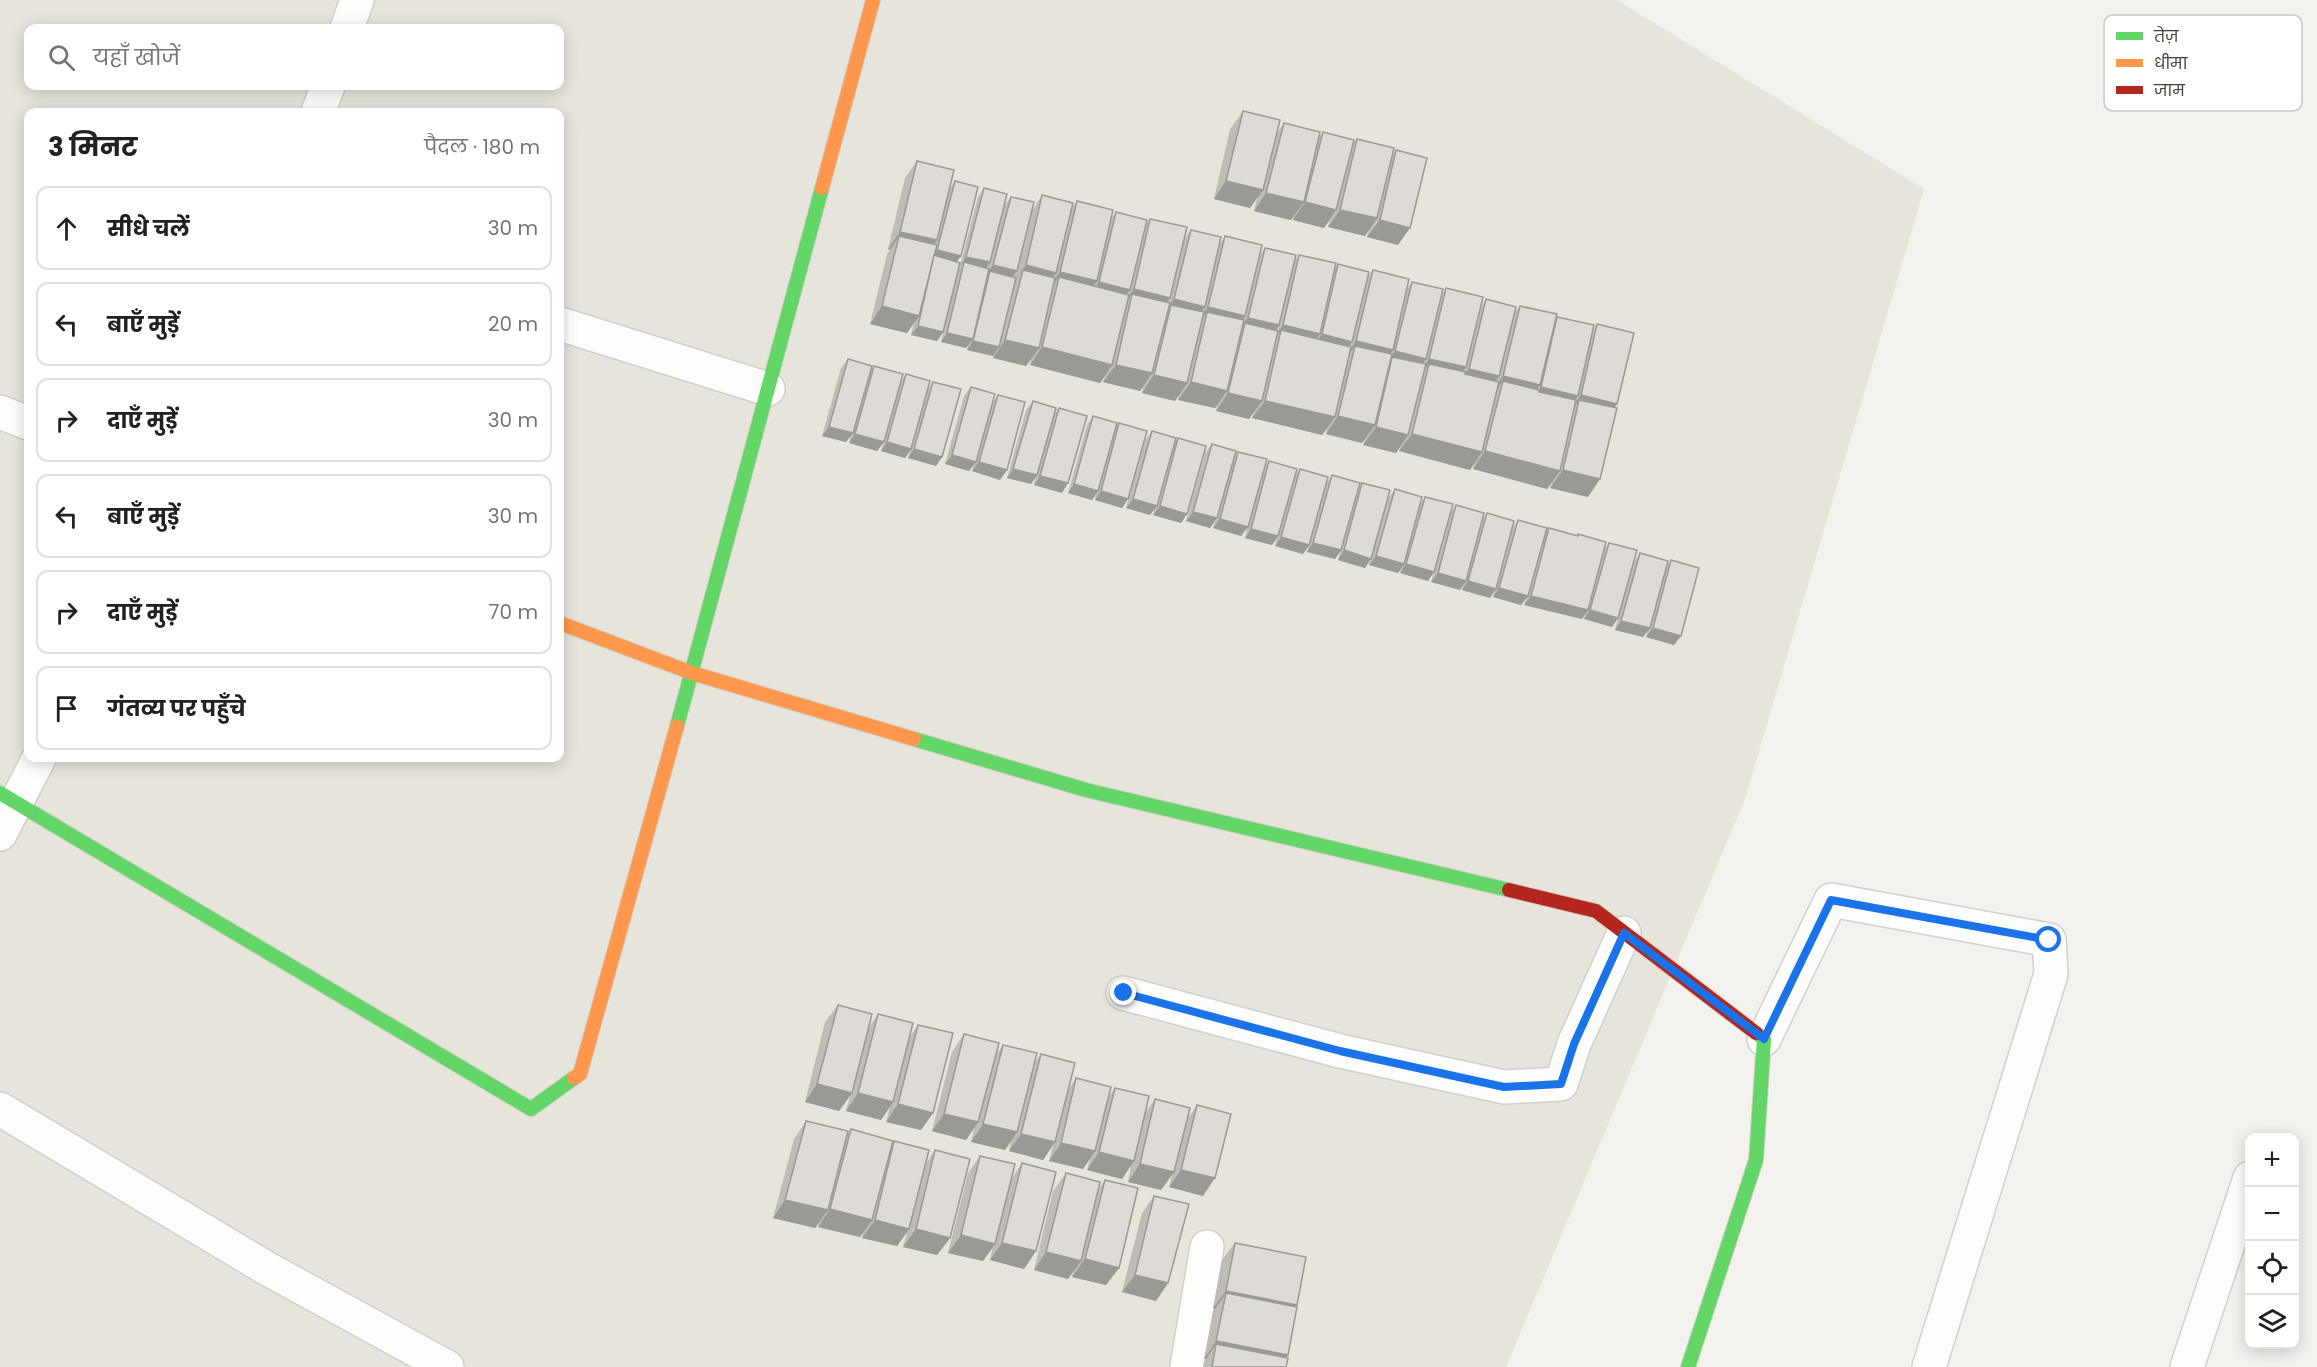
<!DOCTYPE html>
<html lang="hi">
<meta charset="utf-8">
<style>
body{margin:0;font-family:Poppins,"Noto Sans Devanagari",sans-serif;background:#f6f6f6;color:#202124}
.controls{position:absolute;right:18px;bottom:18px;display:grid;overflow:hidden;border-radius:12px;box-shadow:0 3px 15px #0003}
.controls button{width:54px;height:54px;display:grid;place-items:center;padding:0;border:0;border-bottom:2px solid #e0e0e0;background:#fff;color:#202124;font:30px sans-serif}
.stop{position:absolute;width:18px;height:18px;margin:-14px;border:4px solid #1a73e8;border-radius:50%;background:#fff}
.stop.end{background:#1a73e8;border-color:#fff;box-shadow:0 2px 6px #0008}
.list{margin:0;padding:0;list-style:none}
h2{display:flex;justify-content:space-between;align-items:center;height:78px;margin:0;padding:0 24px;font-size:26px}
h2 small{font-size:20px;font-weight:400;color:#757577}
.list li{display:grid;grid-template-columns:39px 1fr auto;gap:18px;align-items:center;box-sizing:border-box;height:84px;margin:0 12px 12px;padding:0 12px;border:2px solid #e0e0e0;border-radius:12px}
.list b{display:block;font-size:22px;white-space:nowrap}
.list em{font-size:20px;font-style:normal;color:#757577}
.icon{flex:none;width:33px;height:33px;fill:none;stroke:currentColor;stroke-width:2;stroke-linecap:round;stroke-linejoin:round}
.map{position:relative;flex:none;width:2317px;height:1367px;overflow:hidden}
.search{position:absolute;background:#fff;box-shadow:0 3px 15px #0003;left:24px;top:24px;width:540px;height:66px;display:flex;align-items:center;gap:15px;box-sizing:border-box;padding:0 21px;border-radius:12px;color:#757577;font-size:22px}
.panel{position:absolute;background:#fff;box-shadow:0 3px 15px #0003;left:24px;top:108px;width:540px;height:654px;border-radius:12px}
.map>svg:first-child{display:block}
</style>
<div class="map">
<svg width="2317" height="1367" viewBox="0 0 2317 1367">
<rect width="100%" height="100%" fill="#f4f2ee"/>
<path fill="#e7e4dc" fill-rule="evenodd" d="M0,0h1617l307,189 -179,610 -239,568h-1506zM28,28h532v58h-532zM28,112h532v646h-532z"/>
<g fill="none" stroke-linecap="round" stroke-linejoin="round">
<g stroke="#d2d0cb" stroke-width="36">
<g id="street">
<polyline points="347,28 357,0"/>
<polyline points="318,112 328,86"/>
<polyline points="560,324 768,389"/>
<polyline points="0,412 28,423"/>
<polyline points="0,834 39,758"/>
<polyline points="1123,993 1340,1051 1504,1087 1561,1084 1574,1044 1624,933"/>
<polyline points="1764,1039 1831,900 2049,940 2051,974 1929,1367"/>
<polyline points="0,1109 266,1268 447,1367"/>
<polyline points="1187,1367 1207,1247"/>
<polyline points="2187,1367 2250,1178"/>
</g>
</g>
<g stroke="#d3cfc5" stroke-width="16">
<g id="fast">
<polyline points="677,726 822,188"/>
<polyline points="914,739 1086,790 1509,890"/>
<polyline points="0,793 531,1109 574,1078"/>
<polyline points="1688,1367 1756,1160 1764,1039 1756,1033"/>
</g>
</g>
<g stroke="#d3cfc5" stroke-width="16">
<g id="slow">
<polyline points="822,188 873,0"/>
<polyline points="560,623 692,673 914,739"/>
<polyline points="574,1078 580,1074 677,726"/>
</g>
</g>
<g stroke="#d3cfc5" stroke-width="16">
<polyline id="jam" points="1509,890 1596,911 1756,1033"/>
</g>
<use href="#street" stroke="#fdfdfc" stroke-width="33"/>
<use href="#fast" stroke="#63d668" stroke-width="14"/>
<use href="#slow" stroke="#ff974d" stroke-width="14"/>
<use href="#jam" stroke="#b3261e" stroke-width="14"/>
</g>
<g fill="#bfbcb8">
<polygon points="1243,111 1277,133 1284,123 1319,137 1323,132 1352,145 1357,139 1392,156 1396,150 1398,245 1367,237 1369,230 1365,236 1328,227 1330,220 1324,228 1293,220 1294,216 1291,220 1254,211 1257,198 1250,208 1214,199 1230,129"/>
<polygon points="917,161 949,190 955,181 961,256 957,262 958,270 961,266 960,266 978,197 984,188 1004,206 1011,197 1033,209 1042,195 1072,208 1077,201 1112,218 1116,212 1146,225 1150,219 1184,239 1191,230 1220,244 1225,236 1260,255 1265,248 1295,261 1299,255 1335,269 1338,264 1368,277 1373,270 1407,289 1412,282 1442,295 1446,288 1481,307 1486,299 1515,312 1520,306 1555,320 1557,317 1593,331 1597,324 1615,408 1600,479 1588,497 1550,488 1552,483 1547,489 1473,469 1474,463 1470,470 1399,451 1401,446 1396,453 1363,445 1365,440 1362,443 1326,434 1327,429 1322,435 1252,418 1254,412 1249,419 1216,411 1217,405 1215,408 1178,400 1179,395 1175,401 1142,393 1143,386 1140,391 1103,382 1105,377 1100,383 1030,365 1031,360 1026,366 993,358 994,355 993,356 967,350 968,345 966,348 941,342 943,333 937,341 911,335 914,322 907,333 870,324 887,254 890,250 888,249 905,178"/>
<polygon points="848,359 869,373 874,366 900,383 906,374 928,389 933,382 942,457 936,466 908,458 910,451 905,458 881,451 884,442 877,451 849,443 851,435 846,442 822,436 841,368"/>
<polygon points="971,387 993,402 998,395 1007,470 1000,480 972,471 974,464 969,471 945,464 964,396"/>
<polygon points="1033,401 1054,415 1059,408 1062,493 1034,485 1036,477 1031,484 1007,478 1026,410"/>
<polygon points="1093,416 1115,428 1119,423 1128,499 1122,508 1095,500 1096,493 1092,500 1068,493 1087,425"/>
<polygon points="1152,431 1174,443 1178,438 1187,514 1181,523 1153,515 1155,508 1150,515 1126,508 1145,440"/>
<polygon points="1212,444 1235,457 1238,452 1264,468 1269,461 1296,474 1300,469 1326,484 1332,475 1359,488 1362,483 1389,497 1395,489 1420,504 1425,497 1451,512 1456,505 1482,520 1487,513 1512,529 1518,520 1545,533 1549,528 1577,536 1578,534 1604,549 1609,543 1634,562 1640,553 1667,566 1671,560 1674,645 1646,637 1648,630 1643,637 1615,630 1618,618 1612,627 1584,619 1585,614 1582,619 1524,605 1526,598 1521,605 1493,597 1495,591 1490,598 1462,590 1463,585 1460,590 1431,582 1434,572 1428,581 1400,573 1401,568 1398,573 1369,565 1371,559 1365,568 1338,560 1340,553 1335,559 1307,552 1308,547 1303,554 1275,546 1277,539 1272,545 1245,538 1247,527 1241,536 1213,528 1215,520 1210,528 1186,521 1205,453"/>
<polygon points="838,1005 868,1029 878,1014 909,1038 918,1025 921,1130 886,1122 890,1107 881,1120 846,1111 850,1096 839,1111 805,1102 825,1022"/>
<polygon points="964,1034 996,1055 1003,1045 1034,1064 1041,1054 1068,1090 1076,1078 1108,1098 1115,1088 1145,1113 1155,1099 1187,1120 1197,1105 1203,1196 1169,1187 1172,1175 1161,1190 1128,1182 1131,1165 1122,1179 1087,1170 1090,1159 1083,1169 1049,1161 1053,1145 1043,1160 1009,1151 1011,1140 1005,1150 971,1142 974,1128 966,1140 932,1131 952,1052"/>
<polygon points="806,1121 847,1135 851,1129 892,1144 894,1141 925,1165 935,1150 950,1238 937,1255 903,1247 907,1232 897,1246 862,1238 863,1232 860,1237 818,1227 819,1223 815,1228 773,1218 794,1139"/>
<polygon points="980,1156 1012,1178 1022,1163 1036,1251 1024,1269 990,1260 993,1246 983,1261 948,1253 968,1173"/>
<polygon points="1066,1173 1099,1188 1105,1180 1119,1268 1106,1285 1072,1277 1074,1270 1068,1279 1034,1270 1053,1191"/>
<polygon points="1154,1196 1168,1283 1156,1301 1122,1292 1142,1213"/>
<polygon points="1235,1243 1297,1305 1288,1355 1286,1358 1286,1367 1203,1367 1204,1361 1206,1359 1204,1359 1213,1311 1215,1309 1213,1308 1222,1260"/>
</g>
<g fill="#9b9996">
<polygon points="1226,181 1263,190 1250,208 1214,199"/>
<polygon points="1266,193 1304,202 1291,220 1254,211"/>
<polygon points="1305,202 1336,210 1324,228 1293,220"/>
<polygon points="1340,210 1377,218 1365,236 1328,227"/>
<polygon points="1380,220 1410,228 1398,245 1367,237"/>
<polygon points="900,232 937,240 925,258 899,236 890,250 888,249"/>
<polygon points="937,250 961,256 954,265 931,259"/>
<polygon points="966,257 990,262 984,272 964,262 960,266"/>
<polygon points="993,265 1017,271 1010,280 990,271 987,274"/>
<polygon points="1026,265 1056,273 1044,290 1023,270 1013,283"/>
<polygon points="1060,272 1097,281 1084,298 1059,277 1049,290 1047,290"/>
<polygon points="1099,282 1130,290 1117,307 1087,300"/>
<polygon points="1134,289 1170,298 1158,315 1132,294 1123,307 1121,307"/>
<polygon points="1174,299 1205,307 1192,325 1171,305 1161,317"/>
<polygon points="882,306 919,316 907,333 870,324"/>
<polygon points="1208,307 1245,316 1233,333 1207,312 1198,325 1195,325"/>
<polygon points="1248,318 1279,325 1267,343 1245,323 1235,335"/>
<polygon points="1283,325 1320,334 1307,351 1281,330 1272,343 1270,343"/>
<polygon points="918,326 943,332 937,341 911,335"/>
<polygon points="947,333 973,339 966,348 941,342"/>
<polygon points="1322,334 1352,342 1340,359 1309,352"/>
<polygon points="1005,340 1039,348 1026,366 993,358"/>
<polygon points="973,341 999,347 993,356 967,350"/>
<polygon points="1356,341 1393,350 1380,367 1355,346 1345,359 1344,359"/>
<polygon points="1042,347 1112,365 1100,383 1030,365"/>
<polygon points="1395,351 1426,359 1413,377 1392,357 1383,369"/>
<polygon points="1429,359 1466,367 1454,385 1429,364 1419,377 1417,377"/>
<polygon points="1116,365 1152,373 1140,391 1103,382"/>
<polygon points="1469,369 1499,376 1487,394 1456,386"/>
<polygon points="1154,375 1187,383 1175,401 1142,393"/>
<polygon points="1503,376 1540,385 1527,403 1503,381 1493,394 1491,394"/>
<polygon points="1191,382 1227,391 1215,408 1178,400"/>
<polygon points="1541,387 1578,396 1565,413 1528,405"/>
<polygon points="1228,393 1262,401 1249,419 1216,411"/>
<polygon points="1581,395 1617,404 1605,421 1579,400 1570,413 1568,413"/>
<polygon points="1265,401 1335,417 1322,435 1252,418"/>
<polygon points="1338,416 1375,425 1362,443 1326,434"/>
<polygon points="829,427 853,433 846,442 822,436"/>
<polygon points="1376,427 1408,435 1396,453 1363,445"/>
<polygon points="855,434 884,442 877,451 849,443"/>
<polygon points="1412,434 1482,452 1470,470 1399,451"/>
<polygon points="887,442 911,449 905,458 881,451"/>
<polygon points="914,449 942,457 936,466 908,458"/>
<polygon points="1485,451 1560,471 1547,489 1473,469"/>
<polygon points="952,455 976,462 969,471 945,464"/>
<polygon points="979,462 1007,470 1000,480 972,471"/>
<polygon points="1013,469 1037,475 1031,484 1007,478"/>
<polygon points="1563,470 1600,479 1588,497 1550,488"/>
<polygon points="1040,476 1068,483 1062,493 1034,485"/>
<polygon points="1074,484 1098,491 1092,500 1068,493"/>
<polygon points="1101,491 1128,499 1122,508 1095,500"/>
<polygon points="1133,499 1157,506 1150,515 1126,508"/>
<polygon points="1160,506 1187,514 1181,523 1153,515"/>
<polygon points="1193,512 1217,518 1210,528 1186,521"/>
<polygon points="1220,519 1248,527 1241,536 1213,528"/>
<polygon points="1251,529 1278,536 1272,545 1245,538"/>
<polygon points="1281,537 1309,545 1303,554 1275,546"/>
<polygon points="1313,543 1341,550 1335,559 1307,552"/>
<polygon points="1344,550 1371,559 1365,568 1338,560"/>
<polygon points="1376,556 1404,564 1398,573 1369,565"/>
<polygon points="1406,564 1434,572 1428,581 1400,573"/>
<polygon points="1438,573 1466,581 1460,590 1431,582"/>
<polygon points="1468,581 1496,589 1490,598 1462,590"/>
<polygon points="1499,588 1528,596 1521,605 1493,597"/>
<polygon points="1531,596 1588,610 1582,619 1524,605"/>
<polygon points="1590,610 1618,618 1612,627 1584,619"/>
<polygon points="1621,621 1650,628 1643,637 1615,630"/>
<polygon points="1653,628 1681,636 1674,645 1646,637"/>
<polygon points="817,1084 852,1093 839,1111 805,1102"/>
<polygon points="858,1093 893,1102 881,1120 846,1111"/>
<polygon points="898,1104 933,1113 921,1130 886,1122"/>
<polygon points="944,1114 978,1122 966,1140 932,1131"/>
<polygon points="983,1124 1017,1132 1005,1150 971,1142"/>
<polygon points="1021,1134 1055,1142 1043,1160 1009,1151"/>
<polygon points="1061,1143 1095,1151 1083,1169 1049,1161"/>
<polygon points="1099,1152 1134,1161 1122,1179 1087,1170"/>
<polygon points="1140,1164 1174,1172 1161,1190 1128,1182"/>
<polygon points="1181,1170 1215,1178 1203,1196 1169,1187"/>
<polygon points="785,1200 828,1210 815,1228 773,1218"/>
<polygon points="830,1209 872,1220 860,1237 818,1227"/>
<polygon points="875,1220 909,1229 897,1246 862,1238"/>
<polygon points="916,1229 950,1238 937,1255 903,1247"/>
<polygon points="961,1235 995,1244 983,1261 948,1253"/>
<polygon points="1002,1243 1036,1251 1024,1269 990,1260"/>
<polygon points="1046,1252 1081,1261 1068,1279 1034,1270"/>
<polygon points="1085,1259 1119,1268 1106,1285 1072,1277"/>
<polygon points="1135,1275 1168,1283 1156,1301 1122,1292"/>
<polygon points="1226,1291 1297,1305 1285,1323 1226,1293 1215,1309 1213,1308"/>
<polygon points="1216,1341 1288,1355 1280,1367 1216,1344 1206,1359 1204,1359"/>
</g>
<g fill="#dedbd6" stroke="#9b9996" stroke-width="1.5">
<polygon points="1243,111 1280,120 1263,190 1226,181"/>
<polygon points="1284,123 1320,132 1304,202 1266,193"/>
<polygon points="1323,132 1354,140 1336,210 1305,202"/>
<polygon points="1357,139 1394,148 1377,218 1340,210"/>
<polygon points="1396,150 1427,158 1410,228 1380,220"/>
<polygon points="917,161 954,170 937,240 900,232"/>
<polygon points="955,181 978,187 961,256 937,250"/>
<polygon points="984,188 1007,194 990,262 966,257"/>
<polygon points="1042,195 1073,203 1056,273 1026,265"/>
<polygon points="1011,197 1034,202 1017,271 993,265"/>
<polygon points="1077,201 1113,210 1097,281 1060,272"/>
<polygon points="1116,212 1147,220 1130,290 1099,282"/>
<polygon points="1150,219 1187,227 1170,298 1134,289"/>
<polygon points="1191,230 1221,237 1205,307 1174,299"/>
<polygon points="899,236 937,245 919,316 882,306"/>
<polygon points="1225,236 1262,245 1245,316 1208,307"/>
<polygon points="1265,248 1296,255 1279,325 1248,318"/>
<polygon points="934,255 960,263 943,332 918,326"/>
<polygon points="1299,255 1336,263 1320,334 1283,325"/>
<polygon points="964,262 989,269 973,339 947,333"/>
<polygon points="1338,264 1369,272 1352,342 1322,334"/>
<polygon points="1023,270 1055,278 1039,348 1005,340"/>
<polygon points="1373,270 1409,279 1393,350 1356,341"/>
<polygon points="990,271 1016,278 999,347 973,341"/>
<polygon points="1059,277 1129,295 1112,365 1042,347"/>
<polygon points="1412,282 1443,289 1426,359 1395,351"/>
<polygon points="1446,288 1483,297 1466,367 1429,359"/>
<polygon points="1132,294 1170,303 1152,373 1116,365"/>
<polygon points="1486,299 1516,307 1499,376 1469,369"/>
<polygon points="1171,305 1204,312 1187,383 1154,375"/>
<polygon points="1520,306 1557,314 1540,385 1503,376"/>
<polygon points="1207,312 1244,320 1227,391 1191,382"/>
<polygon points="1557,317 1594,325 1578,396 1541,387"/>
<polygon points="1245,323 1278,331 1262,401 1228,393"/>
<polygon points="1597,324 1634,333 1617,404 1581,395"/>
<polygon points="1281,330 1351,347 1335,417 1265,401"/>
<polygon points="1355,346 1392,354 1375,425 1338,416"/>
<polygon points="1392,357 1426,364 1408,435 1376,427"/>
<polygon points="848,359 872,366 853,433 829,427"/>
<polygon points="1429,364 1466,372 1465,374 1499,382 1482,452 1412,434"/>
<polygon points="874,366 903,374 884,442 855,434"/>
<polygon points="906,374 930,381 911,449 887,442"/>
<polygon points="1503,381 1539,390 1539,392 1576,400 1560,471 1485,451"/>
<polygon points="933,382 961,389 942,457 914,449"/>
<polygon points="971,387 995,394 976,462 952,455"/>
<polygon points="998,395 1025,402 1007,470 979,462"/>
<polygon points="1579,400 1617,408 1600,479 1563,470"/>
<polygon points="1033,401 1056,408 1037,475 1013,469"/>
<polygon points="1059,408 1087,416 1068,483 1040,476"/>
<polygon points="1093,416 1117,423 1098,491 1074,484"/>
<polygon points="1119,423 1147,431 1128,499 1101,491"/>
<polygon points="1152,431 1176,438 1157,506 1133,499"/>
<polygon points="1178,438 1206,446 1187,514 1160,506"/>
<polygon points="1212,444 1236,451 1217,518 1193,512"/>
<polygon points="1238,452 1267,459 1248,527 1220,519"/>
<polygon points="1269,461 1297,469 1278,536 1251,529"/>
<polygon points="1300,469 1328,477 1309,545 1281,537"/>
<polygon points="1332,475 1360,483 1341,550 1313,543"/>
<polygon points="1362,483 1390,490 1371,559 1344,550"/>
<polygon points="1395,489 1422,497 1404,564 1376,556"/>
<polygon points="1425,497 1453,504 1434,572 1406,564"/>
<polygon points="1456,505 1484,513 1466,581 1438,573"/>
<polygon points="1487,513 1514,521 1496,589 1468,581"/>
<polygon points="1518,520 1547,528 1528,596 1499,588"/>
<polygon points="1549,528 1578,536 1578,534 1606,542 1588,610 1531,596"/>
<polygon points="1609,543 1637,550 1618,618 1590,610"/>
<polygon points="1640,553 1668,561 1650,628 1621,621"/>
<polygon points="1671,560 1699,568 1681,636 1653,628"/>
<polygon points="838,1005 872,1014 852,1093 817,1084"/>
<polygon points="878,1014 913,1023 893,1102 858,1093"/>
<polygon points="918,1025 953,1033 933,1113 898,1104"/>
<polygon points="964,1034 999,1043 978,1122 944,1114"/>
<polygon points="1003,1045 1037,1053 1017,1132 983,1124"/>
<polygon points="1041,1054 1075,1063 1055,1142 1021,1134"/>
<polygon points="1076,1078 1111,1087 1095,1151 1061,1143"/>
<polygon points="1115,1088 1149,1096 1134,1161 1099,1152"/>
<polygon points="1155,1099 1190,1108 1174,1172 1140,1164"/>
<polygon points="1197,1105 1231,1114 1215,1178 1181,1170"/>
<polygon points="806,1121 848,1131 828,1210 785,1200"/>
<polygon points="851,1129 893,1141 872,1220 830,1209"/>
<polygon points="894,1141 929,1150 909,1229 875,1220"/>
<polygon points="935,1150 970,1159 950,1238 916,1229"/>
<polygon points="980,1156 1015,1164 995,1244 961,1235"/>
<polygon points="1022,1163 1056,1172 1036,1251 1002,1243"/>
<polygon points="1066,1173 1100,1182 1081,1261 1046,1252"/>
<polygon points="1105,1180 1138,1188 1119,1268 1085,1259"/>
<polygon points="1154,1196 1189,1204 1168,1283 1135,1275"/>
<polygon points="1235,1243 1306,1257 1297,1305 1226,1291"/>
<polygon points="1226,1293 1297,1307 1288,1355 1216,1341"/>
<polygon points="1216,1344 1288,1358 1286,1367 1212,1367"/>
</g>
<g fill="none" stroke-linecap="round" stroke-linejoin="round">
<polyline stroke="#1a73e8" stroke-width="8" points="1124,993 1340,1051 1504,1087 1561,1084 1574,1044 1624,933 1764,1039 1831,900 2049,940"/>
</g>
<rect x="2104" y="15" width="198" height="96" rx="9" fill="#fff" stroke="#c9c7c4" stroke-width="1.5"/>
<rect x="2116" y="32" width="27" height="8" fill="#63d668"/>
<rect x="2116" y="59" width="27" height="8" fill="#ff974d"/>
<rect x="2116" y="86" width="27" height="8" fill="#b3261e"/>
<g font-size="16" fill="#4b4439">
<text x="2154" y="42">तेज़</text>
<text x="2154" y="69">धीमा</text>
<text x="2154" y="96">जाम</text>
</g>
</svg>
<div class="controls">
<button>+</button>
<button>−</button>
<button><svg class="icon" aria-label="locate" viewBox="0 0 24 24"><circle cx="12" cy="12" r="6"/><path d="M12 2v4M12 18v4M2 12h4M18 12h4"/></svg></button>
<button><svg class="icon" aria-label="layers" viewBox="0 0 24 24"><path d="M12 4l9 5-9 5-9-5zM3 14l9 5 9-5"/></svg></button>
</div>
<div class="stop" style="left:2049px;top:940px"></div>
<div class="stop end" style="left:1124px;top:993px"></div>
<div class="search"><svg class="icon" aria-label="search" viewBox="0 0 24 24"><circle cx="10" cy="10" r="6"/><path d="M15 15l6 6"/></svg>यहाँ खोजें</div>
<section class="panel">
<h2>3 मिनट<small>पैदल · 180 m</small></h2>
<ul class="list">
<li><svg class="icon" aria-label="ahead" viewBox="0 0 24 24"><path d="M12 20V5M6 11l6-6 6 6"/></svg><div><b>सीधे चलें</b></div><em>30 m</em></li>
<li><svg class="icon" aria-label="left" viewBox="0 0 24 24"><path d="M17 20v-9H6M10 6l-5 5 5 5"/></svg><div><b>बाएँ मुड़ें</b></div><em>20 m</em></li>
<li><svg class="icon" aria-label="right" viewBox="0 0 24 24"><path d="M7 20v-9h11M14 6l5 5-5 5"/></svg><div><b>दाएँ मुड़ें</b></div><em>30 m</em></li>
<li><svg class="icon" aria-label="left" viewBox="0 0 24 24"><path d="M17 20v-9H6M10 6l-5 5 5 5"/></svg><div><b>बाएँ मुड़ें</b></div><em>30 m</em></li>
<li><svg class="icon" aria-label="right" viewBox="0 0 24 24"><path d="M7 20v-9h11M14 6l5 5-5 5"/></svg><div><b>दाएँ मुड़ें</b></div><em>70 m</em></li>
<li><svg class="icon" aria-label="arrive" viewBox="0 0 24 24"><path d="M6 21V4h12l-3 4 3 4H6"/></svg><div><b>गंतव्य पर पहुँचे</b></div></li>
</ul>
</section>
</div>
